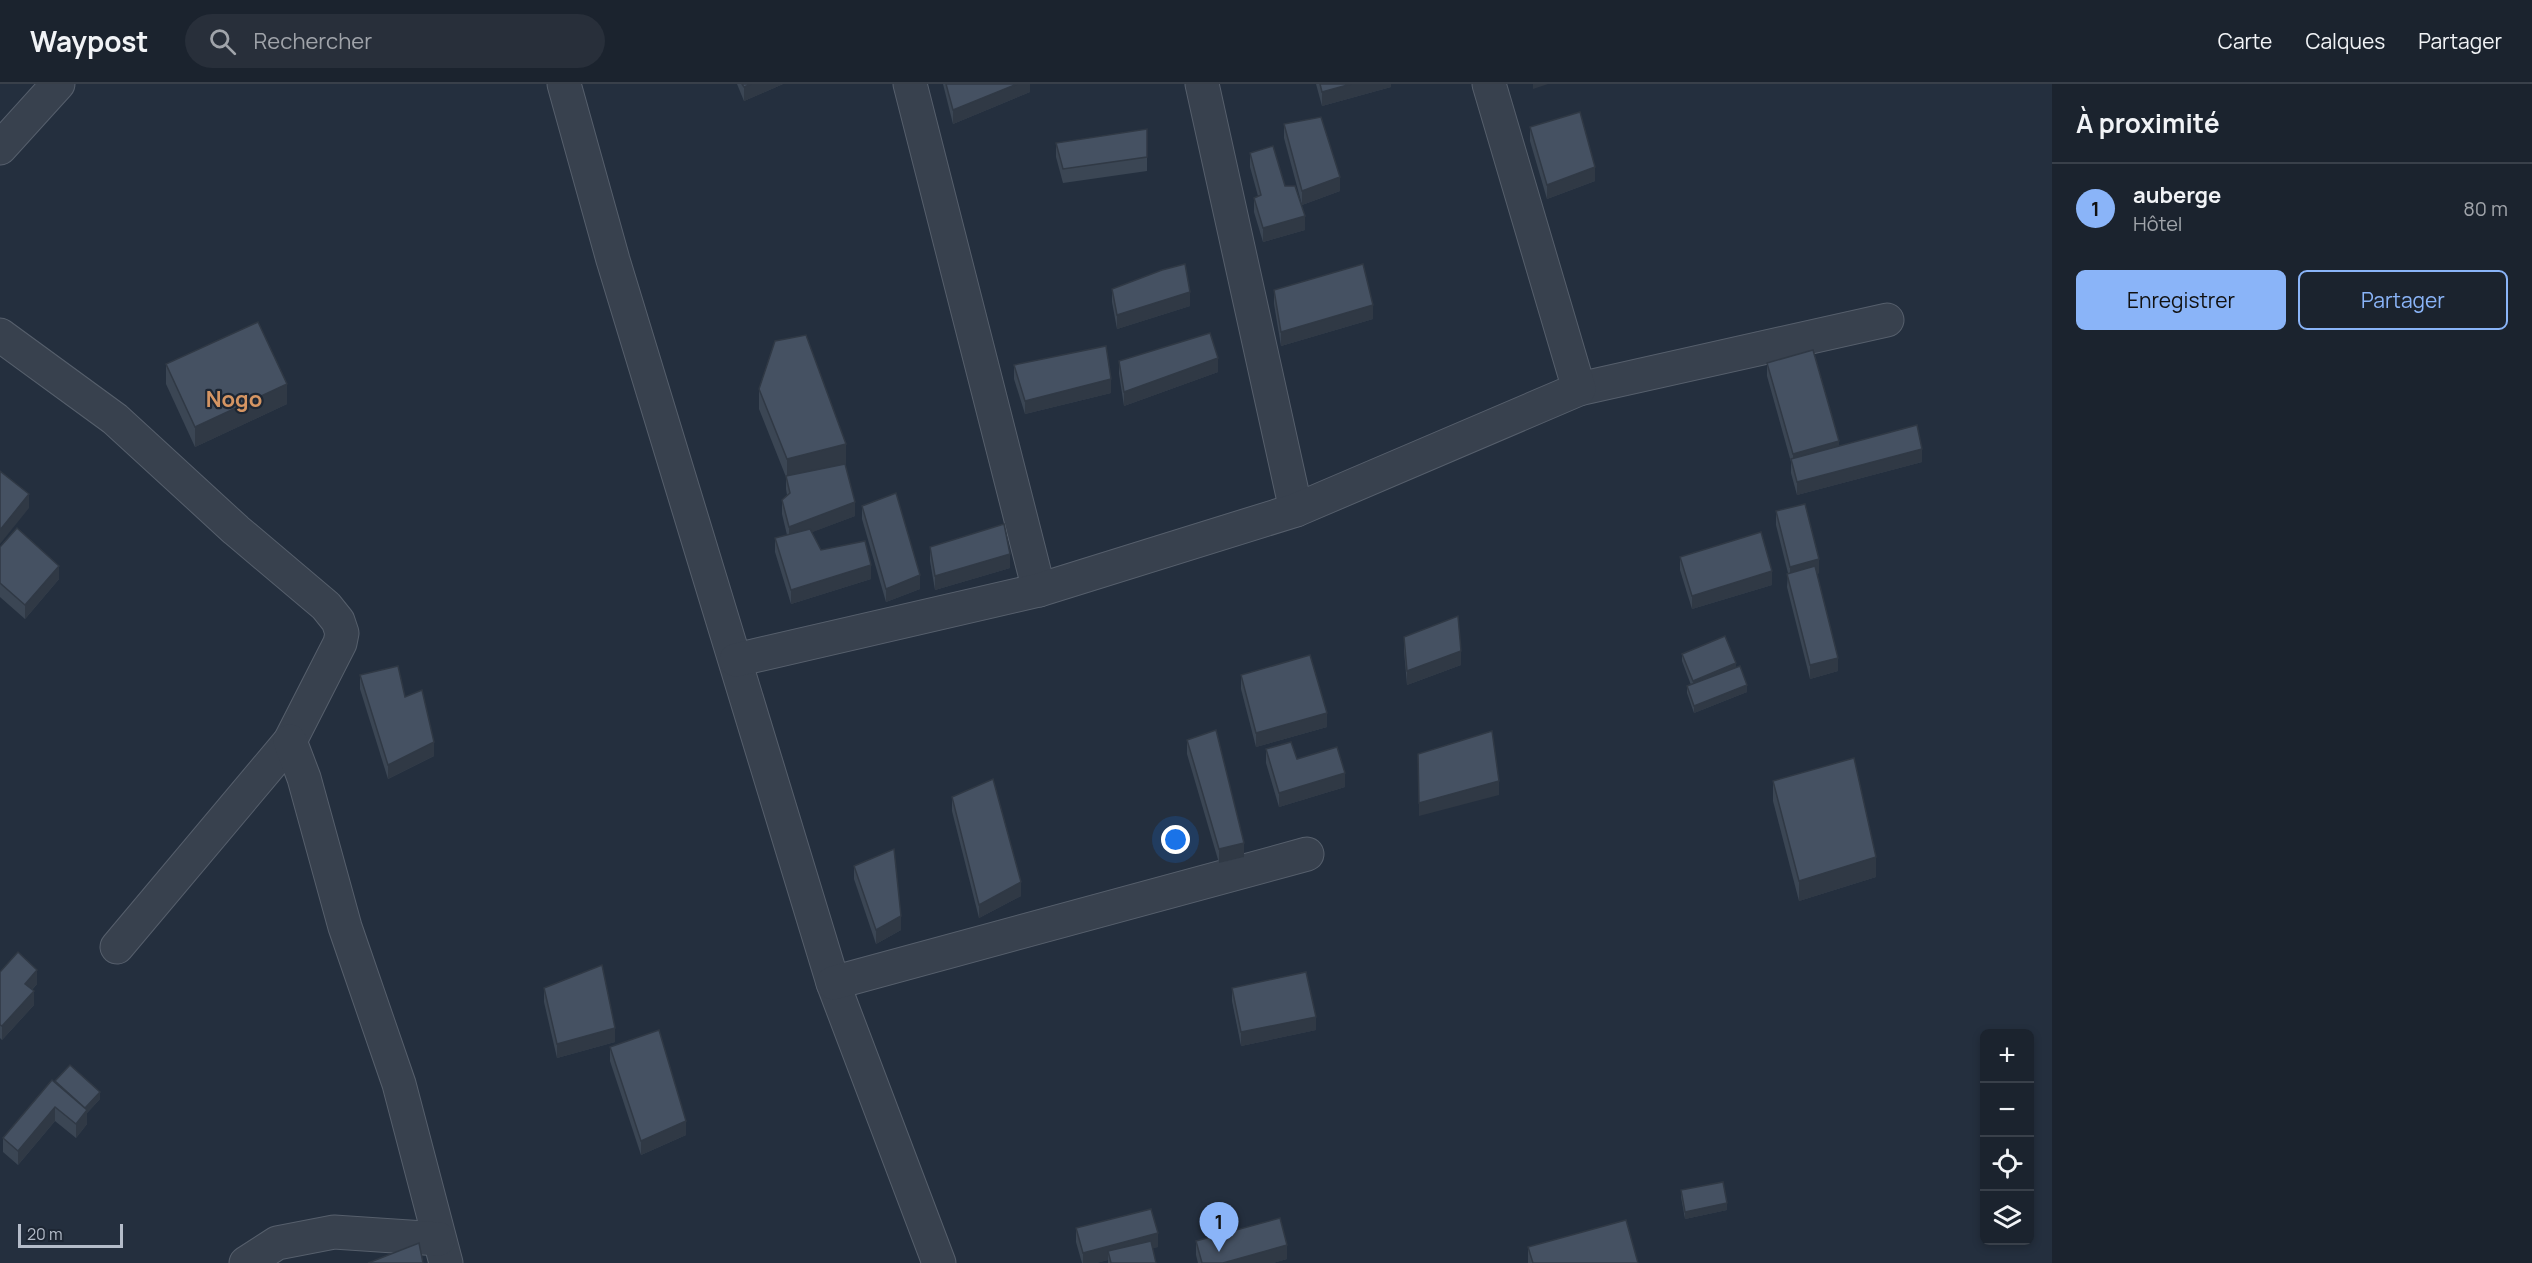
<!DOCTYPE html>
<html lang="fr">
<meta charset="utf-8">
<style>
body{margin:0;font-family:Manrope,sans-serif;background:#282f3a;color:#f1f3f6}
.controls{position:absolute;right:18px;bottom:18px;display:grid;overflow:hidden;border-radius:9px;box-shadow:0 3px 9px #0003}
.controls button{width:54px;height:54px;display:grid;place-items:center;padding:0;border:0;border-bottom:2px solid #39404a;background:#1b232e;color:#f1f3f6;font:30px sans-serif}
.scale{position:absolute;left:18px;bottom:15px;width:105px;box-sizing:border-box;padding-left:6px;border:3px solid #b4bcc9;border-top:0;font-size:16px;line-height:21px;white-space:nowrap;color:#b4bcc9;-webkit-text-stroke:4px #1d2633;paint-order:stroke}
.you{position:absolute;left:1176px;top:756px;width:21px;height:21px;margin:-15px;border:4px solid #fff;border-radius:50%;background:#1a73e8;box-shadow:0 0 0 9px #1a73e833}
.badge{display:grid;place-items:center;width:39px;height:39px;border-radius:50%;background:#8ab4f8;color:#111;font-size:20px;font-weight:700}
.pin{position:absolute;translate:-50% -50px;filter:drop-shadow(0 2px 3px #0008)}
.pin::after{content:'';position:absolute;top:32px;width:21px;height:18px;background:inherit;clip-path:polygon(0 0,100% 0,50% 100%)}
.list{margin:0;padding:0;list-style:none}
h2{display:flex;justify-content:space-between;align-items:center;height:78px;margin:0;padding:0 24px;font-size:26px}
h2 small{font-size:20px;font-weight:400;color:#a0a4aa}
.list li{display:grid;grid-template-columns:39px 1fr auto;gap:18px;align-items:center;box-sizing:border-box;height:90px;padding:0 24px;border-top:2px solid #39404a}
.list b{display:block;font-size:22px;white-space:nowrap}
.list p{margin:0;font-size:20px;white-space:nowrap;color:#a0a4aa}
.list em{font-size:20px;font-style:normal;color:#a0a4aa}
.actions{display:flex;gap:12px;padding:18px 24px}
.actions a{flex:1;padding:14px 0;border:2px solid #8ab4f8;border-radius:9px;text-align:center;font-size:21px;color:#8ab4f8}
.actions .main{background:#8ab4f8;color:#111}
.icon{flex:none;width:33px;height:33px;fill:none;stroke:currentColor;stroke-width:2;stroke-linecap:round;stroke-linejoin:round}
.map{position:relative;flex:none;width:2052px;height:1179px;overflow:hidden}
header{display:flex;align-items:center;gap:36px;box-sizing:border-box;height:84px;padding:0 30px;background:#1b232e;border-bottom:2px solid #39404a}
header strong{font-size:28px}
nav{display:flex;gap:33px;margin-inline-start:auto;font-size:21px}
.search{width:420px;height:54px;background:#282f3a;display:flex;align-items:center;gap:15px;box-sizing:border-box;padding:0 21px;border-radius:33px;color:#a0a4aa;font-size:22px}
main{display:flex}
aside{flex:1;background:#1b232e}
.map>svg:first-child{display:block}
</style>
<header>
<strong>Waypost</strong>
<div class="search"><svg class="icon" aria-label="search" viewBox="0 0 24 24"><circle cx="10" cy="10" r="6"/><path d="M15 15l6 6"/></svg>Rechercher</div>
<nav><a>Carte</a><a>Calques</a><a>Partager</a></nav>
</header>
<main>
<div class="map">
<svg width="2052" height="1179" viewBox="0 0 2052 1179">
<rect width="100%" height="100%" fill="#242f3e"/>
<g fill="none" stroke-linecap="round" stroke-linejoin="round">
<g stroke="#565f6c" stroke-width="35">
<g id="street">
<polyline points="564,0 613,176 833,899 939,1179"/>
<polyline points="910,0 1039,506"/>
<polyline points="1202,0 1296,426"/>
<polyline points="0,64 58,0"/>
<polyline points="0,251 115,335 236,446 326,522 338,537 342,549 340,559 290,657 117,863"/>
<polyline points="1579,305 1887,236"/>
<polyline points="736,576 1039,506 1296,426 1579,305 1489,0"/>
<polyline points="290,657 304,694 345,843 399,1000 446,1179"/>
<polyline points="833,899 1307,770"/>
<polyline points="246,1179 277,1159 334,1148 439,1155"/>
</g>
</g>
<use href="#street" stroke="#38414e" stroke-width="33"/>
</g>
<g fill="#3b4654">
<polygon points="737,0 783,0 744,17"/>
<polygon points="943,0 1030,0 1030,8 953,40"/>
<polygon points="1316,0 1391,0 1391,3 1322,22"/>
<polygon points="1284,40 1340,107 1302,121 1284,54"/>
<polygon points="1530,43 1595,97 1547,115 1530,57"/>
<polygon points="1056,59 1147,73 1147,87 1063,99 1056,73"/>
<polygon points="1250,69 1285,102 1305,146 1263,158 1254,128 1254,114 1258,112 1250,83"/>
<polygon points="1112,205 1190,222 1117,245 1112,218"/>
<polygon points="1274,206 1373,235 1281,262 1274,220"/>
<polygon points="1119,277 1218,288 1124,322 1119,290"/>
<polygon points="1767,279 1839,362 1922,378 1797,411 1791,389 1791,378 1767,292"/>
<polygon points="166,280 287,320 195,363 166,300"/>
<polygon points="1014,281 1111,309 1025,330 1014,295"/>
<polygon points="759,305 846,380 845,380 855,432 812,448 821,466 871,495 791,520 775,468 775,454 787,451 782,430 782,416 787,411 786,405 786,393 759,325"/>
<polygon points="862,422 920,505 886,518 862,435"/>
<polygon points="1776,427 1819,489 1817,490 1838,587 1810,595 1787,503 1788,489 1776,441"/>
<polygon points="0,463 59,495 25,535 0,513"/>
<polygon points="930,463 1010,484 935,506 930,477"/>
<polygon points="1680,473 1772,501 1692,525 1680,486"/>
<polygon points="1404,553 1461,581 1407,601 1404,567"/>
<polygon points="1682,570 1736,583 1747,608 1694,629 1687,609 1687,602 1691,601 1682,577"/>
<polygon points="360,591 405,613 434,672 388,695 360,605"/>
<polygon points="1241,591 1327,643 1256,663 1241,605"/>
<polygon points="1187,656 1244,773 1219,779 1187,670"/>
<polygon points="1266,665 1297,675 1345,703 1279,723 1266,679"/>
<polygon points="1773,697 1876,793 1799,817 1773,717"/>
<polygon points="952,713 1021,812 979,834 952,727"/>
<polygon points="854,782 901,846 876,860 854,795"/>
<polygon points="0,888 37,900 32,906 34,921 2,956 0,954"/>
<polygon points="544,904 615,958 557,974 544,918"/>
<polygon points="1232,904 1316,946 1241,962 1232,917"/>
<polygon points="610,963 686,1051 641,1071 610,977"/>
<polygon points="55,997 100,1015 87,1029 87,1040 76,1054 55,1037 18,1081 3,1068 3,1054 55,999"/>
<polygon points="1681,1106 1727,1126 1685,1135 1681,1113"/>
<polygon points="1076,1144 1158,1163 1152,1164 1156,1179 1108,1179 1108,1176 1096,1179 1082,1179 1076,1158"/>
<polygon points="1196,1157 1287,1175 1273,1179 1198,1179 1196,1171"/>
<polygon points="1528,1163 1638,1179 1528,1179"/>
</g>
<g fill="#303945">
<polygon points="751,0 783,0 744,17 744,3"/>
<polygon points="1017,0 1030,0 1030,8 953,40 953,26"/>
<polygon points="1351,0 1391,0 1391,3 1322,22 1322,8"/>
<polygon points="1533,0 1548,0 1533,5"/>
<polygon points="1595,83 1595,97 1547,115 1547,101"/>
<polygon points="1340,93 1340,107 1302,121 1302,107"/>
<polygon points="1305,132 1305,146 1263,158 1263,144"/>
<polygon points="1190,208 1190,222 1117,245 1117,231"/>
<polygon points="1373,221 1373,235 1281,262 1281,248"/>
<polygon points="1218,274 1218,288 1124,322 1124,308"/>
<polygon points="1111,295 1111,309 1025,330 1025,317"/>
<polygon points="287,300 287,320 195,363 195,343"/>
<polygon points="1839,357 1839,371 1793,381 1793,370"/>
<polygon points="846,360 846,380 787,395 787,375"/>
<polygon points="1922,365 1922,378 1797,411 1797,398"/>
<polygon points="29,410 29,424 0,460 0,446"/>
<polygon points="855,418 855,432 789,457 789,443"/>
<polygon points="1010,470 1010,484 935,506 935,492"/>
<polygon points="1819,475 1819,489 1790,497 1790,483"/>
<polygon points="871,481 871,495 791,520 791,506"/>
<polygon points="59,482 59,495 25,535 25,521"/>
<polygon points="1772,487 1772,501 1692,525 1692,512"/>
<polygon points="920,491 920,505 886,518 886,505"/>
<polygon points="1461,567 1461,581 1407,601 1407,587"/>
<polygon points="1838,574 1838,587 1810,595 1810,581"/>
<polygon points="1736,579 1736,586 1693,604 1693,597"/>
<polygon points="1747,601 1747,608 1694,629 1694,622"/>
<polygon points="1327,629 1327,643 1256,663 1256,649"/>
<polygon points="434,658 434,672 388,695 388,681"/>
<polygon points="1345,689 1345,703 1279,723 1279,709"/>
<polygon points="1499,697 1499,711 1419,732 1419,719"/>
<polygon points="1244,759 1244,773 1219,779 1219,765"/>
<polygon points="1876,773 1876,793 1799,817 1799,797"/>
<polygon points="1021,798 1021,812 979,834 979,821"/>
<polygon points="901,832 901,846 876,860 876,846"/>
<polygon points="37,886 37,900 25,913 25,900"/>
<polygon points="34,907 34,921 2,956 2,942"/>
<polygon points="1316,933 1316,946 1241,962 1241,948"/>
<polygon points="615,944 615,958 557,974 557,960"/>
<polygon points="100,1008 100,1015 87,1029 87,1040 76,1054 76,1040 85,1024"/>
<polygon points="55,1023 55,1037 18,1081 18,1067"/>
<polygon points="686,1037 686,1051 641,1071 641,1057"/>
<polygon points="1727,1119 1727,1126 1685,1135 1685,1128"/>
<polygon points="1158,1149 1158,1163 1110,1175 1108,1167 1108,1176 1096,1179 1083,1179 1083,1169"/>
<polygon points="1287,1161 1287,1175 1273,1179 1223,1179"/>
</g>
<g fill="#455162" stroke="#303945" stroke-width="1.5">
<polygon points="742,0 751,0 744,3"/>
<polygon points="946,0 1017,0 953,26"/>
<polygon points="1320,0 1351,0 1322,8"/>
<polygon points="1580,28 1595,83 1547,101 1530,43"/>
<polygon points="1321,33 1340,93 1302,107 1284,40"/>
<polygon points="1147,45 1147,73 1063,85 1056,59"/>
<polygon points="1273,62 1285,102 1295,102 1305,132 1263,144 1254,114 1261,111 1250,69"/>
<polygon points="1185,180 1190,208 1117,231 1112,205 1162,186"/>
<polygon points="1363,180 1373,221 1281,248 1274,206"/>
<polygon points="258,238 287,300 195,343 166,280"/>
<polygon points="1210,249 1218,274 1124,308 1119,277"/>
<polygon points="806,251 846,360 787,375 759,305 775,257"/>
<polygon points="1106,262 1111,295 1025,317 1014,281"/>
<polygon points="1813,266 1839,357 1793,370 1767,279"/>
<polygon points="1917,341 1922,365 1797,398 1791,375"/>
<polygon points="845,380 855,418 789,443 782,416 790,409 786,392"/>
<polygon points="0,387 29,410 0,446"/>
<polygon points="896,409 920,491 886,505 862,422"/>
<polygon points="1805,420 1819,475 1790,483 1776,427"/>
<polygon points="1004,440 1010,470 935,492 930,463"/>
<polygon points="17,444 59,482 25,521 0,499 0,463"/>
<polygon points="810,445 821,466 865,457 871,481 791,506 775,454"/>
<polygon points="1761,448 1772,487 1692,512 1680,473"/>
<polygon points="1815,482 1838,574 1810,581 1787,490"/>
<polygon points="1458,532 1461,567 1407,587 1404,553"/>
<polygon points="1725,552 1736,579 1693,597 1682,570"/>
<polygon points="1310,571 1327,629 1256,649 1241,591"/>
<polygon points="398,582 405,613 422,606 434,658 388,681 360,591"/>
<polygon points="1740,582 1747,601 1694,622 1687,602"/>
<polygon points="1216,646 1244,759 1219,765 1187,656"/>
<polygon points="1492,647 1499,697 1419,719 1418,670"/>
<polygon points="1291,658 1297,675 1337,663 1345,689 1279,709 1266,665"/>
<polygon points="1854,674 1876,773 1799,797 1773,697"/>
<polygon points="993,695 1021,798 979,821 952,713"/>
<polygon points="894,765 901,832 876,846 854,782"/>
<polygon points="18,868 37,886 25,900 34,907 2,942 0,941 0,888"/>
<polygon points="602,881 615,944 557,960 544,904"/>
<polygon points="1306,888 1316,933 1241,948 1232,904"/>
<polygon points="659,946 686,1037 641,1057 610,963"/>
<polygon points="70,981 100,1008 85,1024 55,997"/>
<polygon points="52,996 87,1026 76,1040 55,1023 18,1067 3,1054"/>
<polygon points="1723,1098 1727,1119 1685,1128 1681,1106"/>
<polygon points="1151,1125 1158,1149 1083,1169 1076,1144"/>
<polygon points="1280,1134 1287,1161 1223,1179 1202,1179 1196,1157"/>
<polygon points="1626,1136 1638,1179 1533,1179 1528,1163"/>
<polygon points="1151,1157 1156,1179 1111,1179 1108,1167"/>
<polygon points="419,1159 423,1179 368,1179"/>
</g>
<g text-anchor="middle" dominant-baseline="central" stroke-width="4.5" stroke-linejoin="round" paint-order="stroke">
<g font-size="22" font-weight="bold" fill="#d59563" stroke="#1d2633">
<text x="234" y="315">Nogo</text>
</g>
</g>
</svg>
<div class="controls">
<button>+</button>
<button>−</button>
<button><svg class="icon" aria-label="locate" viewBox="0 0 24 24"><circle cx="12" cy="12" r="6"/><path d="M12 2v4M12 18v4M2 12h4M18 12h4"/></svg></button>
<button><svg class="icon" aria-label="layers" viewBox="0 0 24 24"><path d="M12 4l9 5-9 5-9-5zM3 14l9 5 9-5"/></svg></button>
</div>
<div class="scale">20 m</div>
<div class="you"></div>
<div class="pin badge" style="left:1219px;top:1168px">1</div>
</div>
<aside>
<h2>À proximité<small></small></h2>
<ul class="list">
<li><span class="badge">1</span><div><b>auberge</b><p>Hôtel</p></div><em>80 m</em></li>
</ul>
<div class="actions"><a class="main">Enregistrer</a><a>Partager</a></div>
</aside>
</main>
